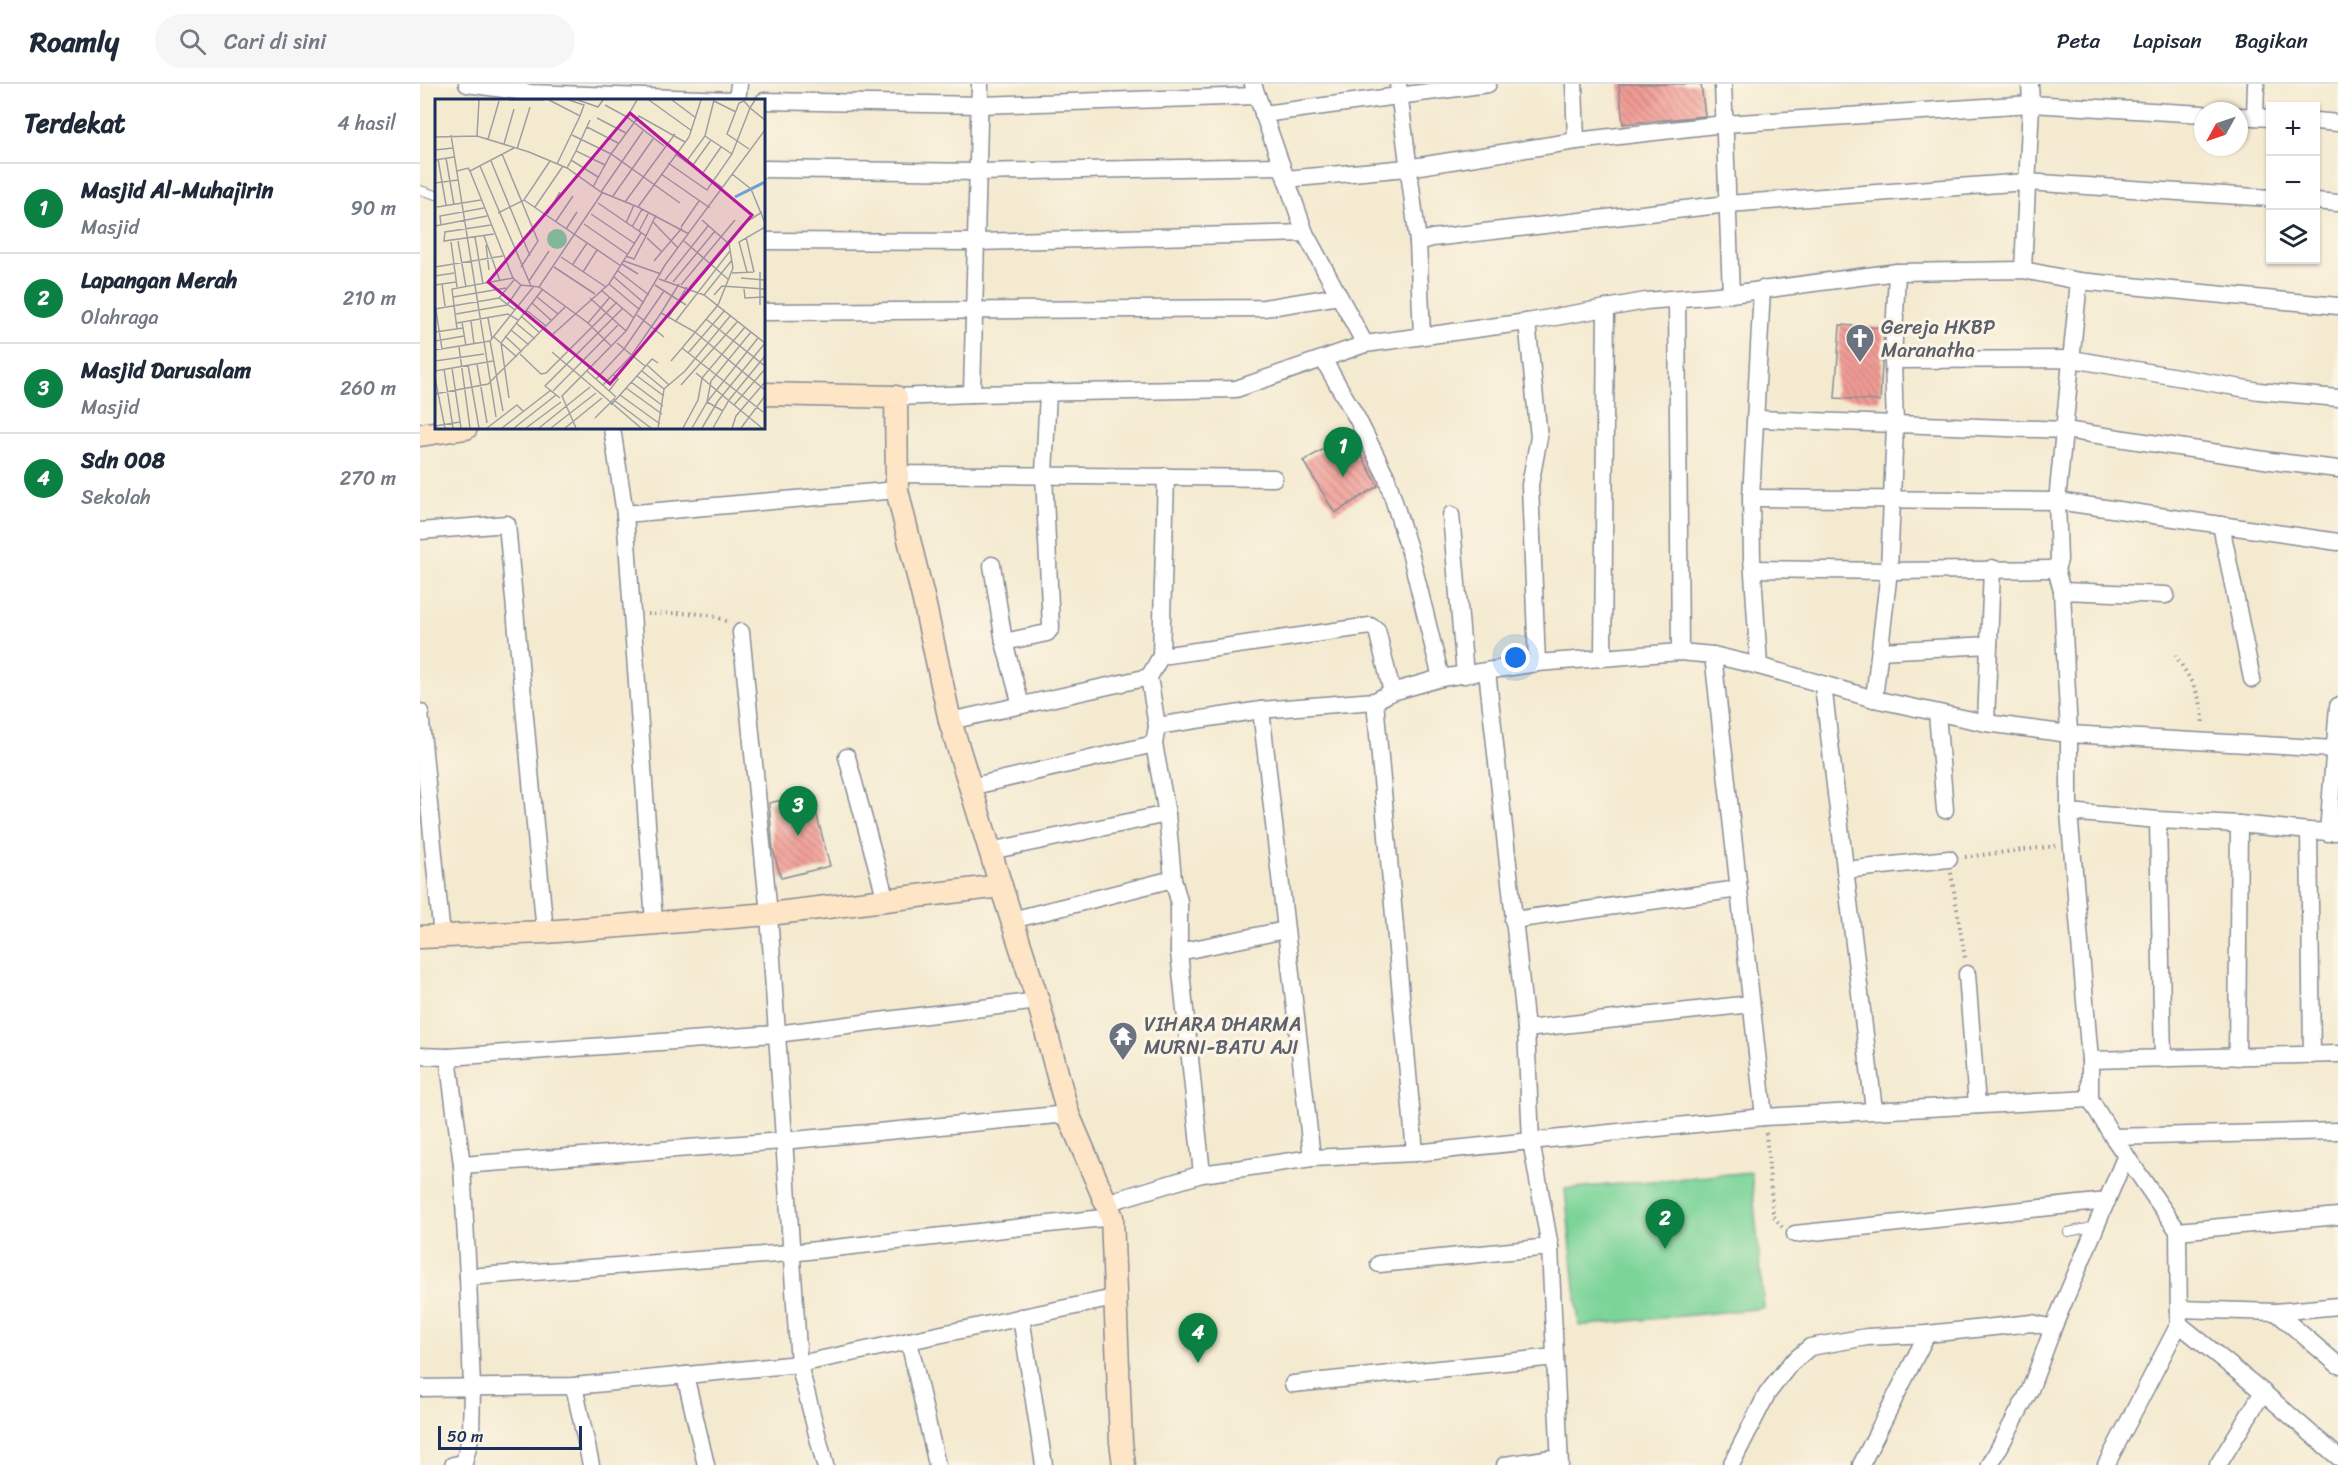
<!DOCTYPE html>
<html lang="id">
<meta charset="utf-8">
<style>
body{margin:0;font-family:Sriracha,sans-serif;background:#f6f6f7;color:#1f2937}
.controls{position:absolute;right:18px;top:18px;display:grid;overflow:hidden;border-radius:0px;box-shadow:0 2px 4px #0004}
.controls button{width:54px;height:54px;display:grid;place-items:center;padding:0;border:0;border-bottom:2px solid #e0e1e3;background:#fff;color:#1f2937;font:30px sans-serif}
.compass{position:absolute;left:1774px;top:18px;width:54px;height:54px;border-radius:50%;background:#fff;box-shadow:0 2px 4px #0004;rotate:230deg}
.scale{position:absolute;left:18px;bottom:15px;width:144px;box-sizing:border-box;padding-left:6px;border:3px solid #1b2f5e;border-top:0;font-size:16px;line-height:21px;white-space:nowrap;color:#1b2f5e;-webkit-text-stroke:4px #fcf5e5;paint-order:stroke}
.you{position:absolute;left:1096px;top:574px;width:21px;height:21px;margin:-15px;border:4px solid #fff;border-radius:50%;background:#1a73e8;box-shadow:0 0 0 9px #1a73e833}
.badge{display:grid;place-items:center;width:39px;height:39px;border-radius:50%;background:#0b8043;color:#fff;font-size:20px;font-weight:700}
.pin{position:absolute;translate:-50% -50px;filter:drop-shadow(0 2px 3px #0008)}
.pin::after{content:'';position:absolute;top:32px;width:21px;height:18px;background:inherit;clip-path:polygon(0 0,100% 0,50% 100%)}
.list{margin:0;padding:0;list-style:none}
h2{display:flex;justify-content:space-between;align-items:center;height:78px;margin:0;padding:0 24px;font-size:26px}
h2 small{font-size:20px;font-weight:400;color:#747a83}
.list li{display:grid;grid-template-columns:39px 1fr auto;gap:18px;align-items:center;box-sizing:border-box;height:90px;padding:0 24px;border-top:2px solid #e0e1e3}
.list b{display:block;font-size:22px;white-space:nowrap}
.list p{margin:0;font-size:20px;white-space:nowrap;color:#747a83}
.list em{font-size:20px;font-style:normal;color:#747a83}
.icon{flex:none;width:33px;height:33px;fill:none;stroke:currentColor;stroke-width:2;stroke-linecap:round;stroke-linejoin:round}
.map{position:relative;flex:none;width:1918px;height:1381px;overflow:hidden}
header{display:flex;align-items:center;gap:36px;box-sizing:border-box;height:84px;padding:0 30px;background:#fff;border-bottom:2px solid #e0e1e3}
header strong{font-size:28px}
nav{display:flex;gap:33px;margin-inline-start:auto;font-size:21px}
.search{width:420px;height:54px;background:#f6f6f7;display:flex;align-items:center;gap:15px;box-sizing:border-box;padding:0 21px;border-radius:33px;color:#747a83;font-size:22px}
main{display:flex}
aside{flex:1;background:#fff}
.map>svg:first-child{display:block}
</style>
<header>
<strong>Roamly</strong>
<div class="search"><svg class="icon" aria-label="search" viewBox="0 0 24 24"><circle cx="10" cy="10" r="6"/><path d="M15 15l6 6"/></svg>Cari di sini</div>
<nav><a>Peta</a><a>Lapisan</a><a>Bagikan</a></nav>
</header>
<main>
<aside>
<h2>Terdekat<small>4 hasil</small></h2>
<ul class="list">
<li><span class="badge">1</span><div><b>Masjid Al-Muhajirin</b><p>Masjid</p></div><em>90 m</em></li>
<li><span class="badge">2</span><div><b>Lapangan Merah</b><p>Olahraga</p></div><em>210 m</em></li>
<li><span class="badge">3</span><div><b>Masjid Darusalam</b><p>Masjid</p></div><em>260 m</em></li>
<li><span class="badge">4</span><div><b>Sdn 008</b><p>Sekolah</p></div><em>270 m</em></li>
</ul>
</aside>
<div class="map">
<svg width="1918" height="1381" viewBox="0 0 1918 1381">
<defs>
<pattern id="building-back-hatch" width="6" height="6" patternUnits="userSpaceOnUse" patternTransform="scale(1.5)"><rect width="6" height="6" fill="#f19b94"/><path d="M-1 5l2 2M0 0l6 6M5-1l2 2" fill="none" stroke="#c27f7c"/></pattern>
</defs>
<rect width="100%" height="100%" fill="#fcf5e5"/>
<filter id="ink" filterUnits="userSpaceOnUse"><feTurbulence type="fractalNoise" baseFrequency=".0167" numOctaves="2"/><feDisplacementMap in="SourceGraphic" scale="12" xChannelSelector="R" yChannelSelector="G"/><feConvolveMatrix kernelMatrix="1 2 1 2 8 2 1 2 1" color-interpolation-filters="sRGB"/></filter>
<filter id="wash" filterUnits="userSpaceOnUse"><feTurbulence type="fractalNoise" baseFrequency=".008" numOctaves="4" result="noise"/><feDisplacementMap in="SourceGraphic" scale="24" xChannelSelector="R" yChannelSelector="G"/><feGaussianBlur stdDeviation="1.35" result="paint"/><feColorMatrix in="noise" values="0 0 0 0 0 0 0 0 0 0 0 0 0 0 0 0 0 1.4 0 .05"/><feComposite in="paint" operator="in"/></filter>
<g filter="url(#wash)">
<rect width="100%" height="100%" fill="#f4ead0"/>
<polygon fill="#7cd499" stroke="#4c827c" stroke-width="1.5" points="1331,1088 1344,1224 1159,1242 1145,1105"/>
<g id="blocks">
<g fill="url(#building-back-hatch)">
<polygon points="1199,0 1281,0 1285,32 1203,40"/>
<polygon points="1420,241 1464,244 1460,317 1415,314"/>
<polygon points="930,350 958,402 915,429 883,377"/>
<polygon points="391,709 410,782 361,794 353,766 349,719"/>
</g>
</g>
</g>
<g filter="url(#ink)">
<use href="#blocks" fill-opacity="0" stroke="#888c97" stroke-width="1.5"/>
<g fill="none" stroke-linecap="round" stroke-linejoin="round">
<g stroke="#888c97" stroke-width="10">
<g id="lane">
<polyline points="0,106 16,111"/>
<polyline points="1648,1148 1677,1142"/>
</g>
</g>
<g stroke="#888c97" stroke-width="19">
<g id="street">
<polyline points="47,0 111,9 311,16"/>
<polyline points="833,0 885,149 945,260"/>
<polyline points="978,0 998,158 1002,252"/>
<polyline points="1303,0 1311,210"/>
<polyline points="317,16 319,0"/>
<polyline points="344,17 560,21 836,12"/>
<polyline points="843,30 1068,0"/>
<polyline points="1819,32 1850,34"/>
<polyline points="1835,33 1836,0"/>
<polyline points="1896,37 1918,39"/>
<polyline points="1156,57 1304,40 1611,20 1783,30"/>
<polyline points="344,85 558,88 862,82"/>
<polyline points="866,95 987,84 1156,57 1154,0"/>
<polyline points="1896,117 1918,119"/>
<polyline points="344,157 556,158 885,149"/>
<polyline points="998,158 1012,154 1308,120 1606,98 1850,114"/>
<polyline points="1603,186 1611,20 1610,0"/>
<polyline points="1659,197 1637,417 1639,476 1636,485 1642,507 1649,650 1649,728 1670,976 1670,1015 1693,1053 1758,1147 1759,1240 1686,1381"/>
<polyline points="1257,215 1260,568"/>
<polyline points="344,228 844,224 919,212"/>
<polyline points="1107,238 1119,353 1110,401 1117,579"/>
<polyline points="903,275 938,336 966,392 990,468 1021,594"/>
<polyline points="1473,276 1652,275 1839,307 1918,314"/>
<polyline points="552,310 560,0"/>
<polyline points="476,313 552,310 816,305 945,260 1107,238 1226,217 1311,210 1477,188 1603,186 1659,197 1918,222"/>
<polyline points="1337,335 1645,346 1851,377 1918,385"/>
<polyline points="192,344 205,430 234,838"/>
<polyline points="476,390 854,394"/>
<polyline points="1331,414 1637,417 1918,458"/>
<polyline points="205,430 477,406"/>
<polyline points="1031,431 1045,591"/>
<polyline points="1801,441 1832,595"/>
<polyline points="0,447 87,440 125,848"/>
<polyline points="572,481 584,558"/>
<polyline points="1334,485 1469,487 1636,485"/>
<polyline points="1642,507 1746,511"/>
<polyline points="321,548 349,830 379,1280 405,1381"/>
<polyline points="1460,567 1569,561"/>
<polyline points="1293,571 1344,1033"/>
<polyline points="741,572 746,392"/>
<polyline points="1183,573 1186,224"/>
<polyline points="1339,582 1332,474 1331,414 1342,205"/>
<polyline points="1067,587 1106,945 1111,1057 1130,1163 1140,1381"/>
<polyline points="1403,601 1454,1026"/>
<polyline points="1454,615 1469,487 1475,342 1473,276 1477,188"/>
<polyline points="955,617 995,1069"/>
<polyline points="601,621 584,558 627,549 631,544 624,390 628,308"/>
<polyline points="841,626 892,1074"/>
<polyline points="0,628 22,853"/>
<polyline points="1517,629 1525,726"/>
<polyline points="530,637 729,593"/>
<polyline points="1566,639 1572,484"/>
<polyline points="737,642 841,626 955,617 972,608 1021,594 1117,579 1260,568 1293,571 1339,582 1454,615 1566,639 1649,650 1914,665"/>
<polyline points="427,673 466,816"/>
<polyline points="550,703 734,660"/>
<polyline points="1649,728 1738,736 1819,740 1889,747 1918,748"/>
<polyline points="1738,736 1743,975"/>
<polyline points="1889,747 1892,971"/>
<polyline points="1908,749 1918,622"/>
<polyline points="570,767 747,730"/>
<polyline points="1425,786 1529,775"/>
<polyline points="592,836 753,795"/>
<polyline points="1093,836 1319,805"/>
<polyline points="759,868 865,846"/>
<polyline points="1547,890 1557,1021"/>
<polyline points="1106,945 1331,920"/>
<polyline points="0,972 28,973 356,950 618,917"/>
<polyline points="28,973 42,1081 48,1193 52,1304 51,1350 44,1379 33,1381"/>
<polyline points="1817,973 1819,740"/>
<polyline points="1670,976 1918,970"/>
<polyline points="1693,1053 1918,1047"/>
<polyline points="42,1081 363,1057 648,1030"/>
<polyline points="782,1090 759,868 759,817 753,795 747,730 734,660 737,642 729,593 741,572 950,542 957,546 972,608"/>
<polyline points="686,1119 782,1090 892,1074 995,1069 1344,1033 1670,1015"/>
<polyline points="1758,1147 1918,1132"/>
<polyline points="1375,1150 1687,1117"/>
<polyline points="959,1180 1130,1163"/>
<polyline points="48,1193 370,1169 692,1133"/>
<polyline points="1759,1225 1856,1228 1918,1222"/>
<polyline points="1856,1228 1918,1281"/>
<polyline points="601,1233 624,1381"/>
<polyline points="1759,1240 1843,1308 1918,1373"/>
<polyline points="489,1257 517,1381"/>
<polyline points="265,1291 286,1381"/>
<polyline points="873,1300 1135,1273"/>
<polyline points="154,1302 171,1381"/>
<polyline points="0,1304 154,1302 379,1280 694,1214"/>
<polyline points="1085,1381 1139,1373"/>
<polyline points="1311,1381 1347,1310 1370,1280 1390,1263 1447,1253 1507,1250 1612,1239 1633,1244"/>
<polyline points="1441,1381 1507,1250"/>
<polyline points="1570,1381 1610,1306 1633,1244 1706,1071"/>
<polyline points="1798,1381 1843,1308"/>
</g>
</g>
<g stroke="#888c97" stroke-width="25">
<g id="secondary">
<polyline points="344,310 476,313 477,406 504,517 530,637 581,802"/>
<polyline points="0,351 46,344"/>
<polyline points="0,853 125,848 349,830 581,802 618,917 648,1030 692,1133 701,1358 704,1381"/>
</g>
</g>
<g stroke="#888c97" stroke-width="4" stroke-dasharray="1.5 4.5" stroke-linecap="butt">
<path d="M228,530c25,0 60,-5 81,9"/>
<path d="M1755,571c12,18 32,48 27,71"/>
<polyline points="1545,773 1636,762"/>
<polyline points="1531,789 1545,874"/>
<polyline points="1346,1049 1353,1131 1362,1143"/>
</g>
<use href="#lane" stroke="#fff" stroke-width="8"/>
<use href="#street" stroke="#fff" stroke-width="16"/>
<use href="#secondary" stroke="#fde5c5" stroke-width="22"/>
</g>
</g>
<defs>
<g id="church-pin" transform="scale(1.5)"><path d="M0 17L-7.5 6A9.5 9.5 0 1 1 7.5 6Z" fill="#6b7280" stroke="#fcf5e5"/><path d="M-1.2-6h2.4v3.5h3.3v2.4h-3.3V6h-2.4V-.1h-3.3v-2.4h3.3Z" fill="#fff"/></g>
<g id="temple-pin" transform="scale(1.5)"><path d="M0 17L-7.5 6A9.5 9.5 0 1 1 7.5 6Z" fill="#6b7280" stroke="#fcf5e5"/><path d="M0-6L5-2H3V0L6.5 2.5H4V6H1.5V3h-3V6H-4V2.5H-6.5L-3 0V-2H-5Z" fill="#fff"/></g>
</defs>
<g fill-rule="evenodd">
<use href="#church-pin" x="1440" y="254"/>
<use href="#temple-pin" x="703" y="952"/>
</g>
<g text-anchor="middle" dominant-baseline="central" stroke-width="6" stroke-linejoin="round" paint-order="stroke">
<g font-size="20" fill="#5b616d" stroke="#fcf5e5" text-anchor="start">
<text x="1461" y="243">Gereja HKBP<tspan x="1461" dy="23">Maranatha</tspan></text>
<text x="724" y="940">VIHARA DHARMA<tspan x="724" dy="23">MURNI-BATU AJI</tspan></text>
</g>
</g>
<g transform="translate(15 15)">
<rect width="330" height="330" fill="#f4ead0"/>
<path d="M112 140a10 10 0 1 1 20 0a10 10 0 1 1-20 0Z" fill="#7cd499"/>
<path fill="none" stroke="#6ca0d8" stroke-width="3" d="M300,98l30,-15"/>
<path fill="none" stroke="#9d9fa2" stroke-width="1.5" d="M74,1h35M114,1l31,16 4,-11 -15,-5M143,1l20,7 5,-7M202,1l-10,17 37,29M214,1l43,31M237,1l24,18M279,2l22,11M170,6l22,12M162,19l29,15M155,21l-14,31 29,14M152,28l31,16M16,36l45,282M137,36l39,19 69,49M42,37l2,-36M270,37l27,18M0,38l42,-1 52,16 38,16 34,24 37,15 51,-70 12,-37M53,40l11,-38M69,45l10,-35M82,50l13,-42M314,50l-22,-15 12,-31 5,-2 6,7 5,-8M0,51l18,-2M67,55l36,87 -17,26M240,55l47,33M11,59l8,47M3,60l8,46M0,61l19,-3M136,61l27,17M56,62l39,95M251,63l19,-26 9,-36M233,64l39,27 25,-36 18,-46 15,12M122,65l23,-48M258,66l18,-25M45,67l51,120M132,69l9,-17M22,72l11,-3 2,3 44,-23M35,72l43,107 8,7 18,2 49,36 23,23M268,74l18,-26M226,75l49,34M297,75l19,15 14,34M0,84l23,-3M158,88l18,-33 28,-38 46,26M166,93l42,-61M178,97l40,-57M89,101l97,66M190,103l50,-68M163,104l48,33 -12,23 -8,-3M2,108l44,-7M100,108l28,-41M203,108l51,27M63,114l26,-13 26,-39M112,115l13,-22M156,115l43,29M121,122l17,-25M218,123l25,26M191,124l8,-18M149,125l43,30M6,126l-1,-9 44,-8M56,126l-46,7 -1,9 50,-7M0,127l52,-10M197,128l10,-18M246,128l18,-26M131,130l11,-17M204,132l10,-19M49,137l16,45M211,137l10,-21M40,138l8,47M311,138l8,35M212,139l15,14M23,142l8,46M249,142l45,39M16,143l6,45M51,146l3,25M126,158l45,30M189,162l37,13M219,162l28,-33M138,165l14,-21M187,165l16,10M0,168l68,-11M119,168l41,27M183,172l31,24M148,173l14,-22M312,173l-8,-30 26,-15M297,174l22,-1M0,177l19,-3M179,178l30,26M306,179l24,2M224,180l45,16 61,48M230,181l43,-54M94,182l20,-30M238,183l42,-51M7,185l3,22M174,185l31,26M244,185l-18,29 34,19 70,58M0,186l21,-3M220,186l31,20M246,186l54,-65M104,188l63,-94M254,189l54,-64 19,-12M309,190l1,9 20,-1M166,191l33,28M269,196l28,-35M279,196l8,-9 43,3M18,198l53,-9M102,198l21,17M64,199l15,-18M155,199l36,33M97,204l20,18M0,205l7,45M325,206v-33M0,210l64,-11 16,12M91,211l20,16M21,215l51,-9 14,-20M202,216l27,22M86,217l19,17M53,219l4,21M233,219l19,-31M271,220l59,47M36,222l3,23M27,223l4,24M240,223l55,-71M22,224l51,-9 10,6M81,224l19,16M153,224l22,-26M110,229l23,23M22,230l-5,-40 61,-11M76,231l18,15M0,233l28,-4M117,236l57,-51 32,-51M70,237l17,16M59,238l23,20M0,242l29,-5M55,242l13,70M182,244l28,23M24,248l11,81M247,249l36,-43 15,-37 -4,-24 -27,-24M0,251l55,-9 44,-55M117,253l89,76M253,254l37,-43M85,255l21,20 5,-1 71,-71M0,262l49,-7M236,262l11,-13 81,64M42,265l10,59M33,266l11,63M212,266l22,20M17,269l9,60M9,270l9,59M0,272l58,-10M152,272l29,26M207,272l22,18 -6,39M261,274l38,32M202,277l27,20M0,279l10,50M161,280l28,-30 40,-58M196,283l32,24M168,286l28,-29 30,-43M246,286l57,-64M191,289l36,26M229,290l21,-18 46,-56M118,292l65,-66M174,292l9,-12 -5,-5M0,295l53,-10 77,-77M185,296l40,29M74,299l-8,-55 41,-53M125,299l-15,-12 78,-78M180,302l36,27M176,306l41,-46 6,4M288,312l-16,-9 51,-64M160,319l20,-20M0,327l25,-4M52,329l30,-23 6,6M67,329l49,-38M79,329l42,-33M91,329l35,-26M104,329l51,-41M116,329l45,-35M130,329l37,-30M141,329l-14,-32 64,-65 39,-66 100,-135M248,329l15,-28 4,-22 43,-51M257,329l15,-26 4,-21 40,-49M267,329l16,-27 47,-58M278,329l16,-28 36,-44M297,329l4,-12 29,-34M306,329l24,-32M327,329l-28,-23 31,-36"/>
<path fill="#b5179e" fill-opacity="0.15" stroke="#b5179e" stroke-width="3" d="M195,14l122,102 -142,169 -122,-102z"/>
<rect width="330" height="330" fill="none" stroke="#1b2f5e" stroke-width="3"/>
</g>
</svg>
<div class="controls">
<button>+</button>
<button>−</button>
<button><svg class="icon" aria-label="layers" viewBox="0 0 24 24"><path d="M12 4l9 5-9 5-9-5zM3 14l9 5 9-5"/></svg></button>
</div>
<svg class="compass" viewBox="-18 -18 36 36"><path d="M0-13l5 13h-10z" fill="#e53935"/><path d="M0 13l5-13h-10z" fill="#747a83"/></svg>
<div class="scale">50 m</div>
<div class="you"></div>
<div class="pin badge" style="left:923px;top:393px">1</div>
<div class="pin badge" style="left:1245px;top:1165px">2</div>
<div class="pin badge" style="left:378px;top:752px">3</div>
<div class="pin badge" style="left:778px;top:1279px">4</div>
</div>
</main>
